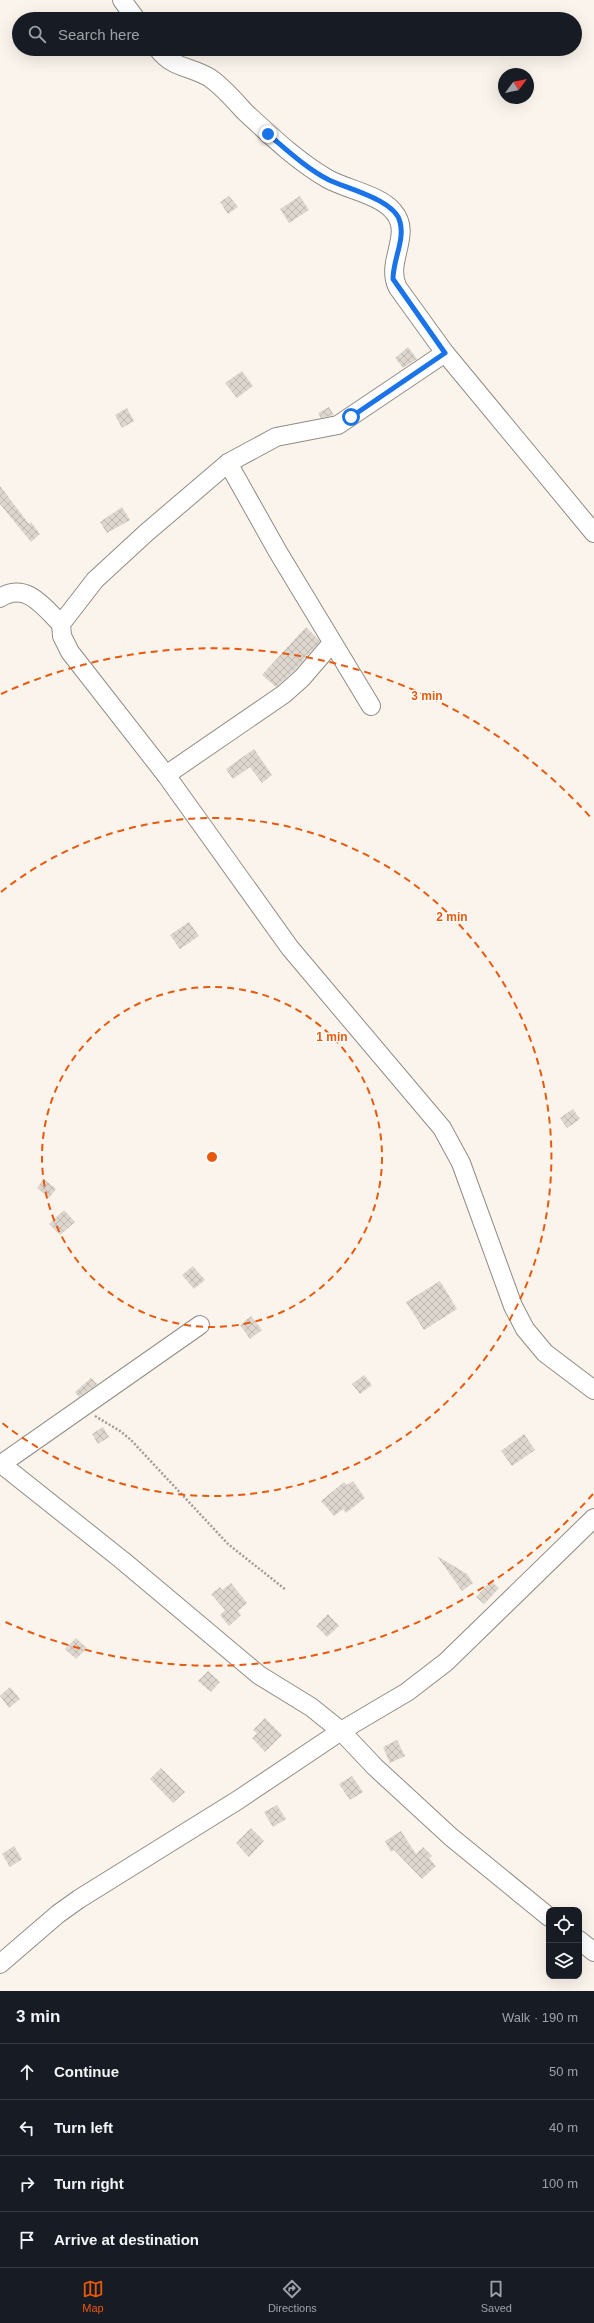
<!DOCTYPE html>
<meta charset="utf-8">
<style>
body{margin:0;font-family:Arial,sans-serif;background:#242831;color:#f1f3f6}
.controls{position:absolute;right:12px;bottom:12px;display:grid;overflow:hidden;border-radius:8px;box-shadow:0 4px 16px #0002}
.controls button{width:36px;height:36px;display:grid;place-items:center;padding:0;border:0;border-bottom:1px solid #363941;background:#171b24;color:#f1f3f6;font:20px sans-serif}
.compass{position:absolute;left:498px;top:68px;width:36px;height:36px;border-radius:50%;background:#171b24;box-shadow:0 4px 16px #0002;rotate:58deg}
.stop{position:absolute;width:12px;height:12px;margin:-9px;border:3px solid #1a73e8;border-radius:50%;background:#fff}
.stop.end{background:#1a73e8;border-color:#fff;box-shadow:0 1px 4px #0008}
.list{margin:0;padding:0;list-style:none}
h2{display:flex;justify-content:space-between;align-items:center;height:52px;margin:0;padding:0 16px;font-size:17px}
h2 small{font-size:13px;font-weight:400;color:#9ea1a6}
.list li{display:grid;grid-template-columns:26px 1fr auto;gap:12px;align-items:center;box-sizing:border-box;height:56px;padding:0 16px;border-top:1px solid #363941}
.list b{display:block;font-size:15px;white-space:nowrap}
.list em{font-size:13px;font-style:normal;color:#9ea1a6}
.icon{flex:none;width:22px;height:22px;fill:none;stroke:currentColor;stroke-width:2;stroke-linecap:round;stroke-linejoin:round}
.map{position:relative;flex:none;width:594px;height:1991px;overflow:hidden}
.search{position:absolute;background:#171b24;box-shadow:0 4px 16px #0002;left:12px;right:12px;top:12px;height:44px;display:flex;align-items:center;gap:10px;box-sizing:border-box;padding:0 14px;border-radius:22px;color:#9ea1a6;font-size:15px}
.sheet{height:276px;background:#171b24}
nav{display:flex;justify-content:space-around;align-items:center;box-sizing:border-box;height:56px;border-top:1px solid #363941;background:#171b24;font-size:11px;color:#9ea1a6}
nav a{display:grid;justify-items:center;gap:2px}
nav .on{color:#ea580c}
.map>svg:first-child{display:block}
</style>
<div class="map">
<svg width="594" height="1991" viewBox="0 0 594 1991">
<defs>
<pattern id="building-cross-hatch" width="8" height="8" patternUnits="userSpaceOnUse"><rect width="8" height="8" fill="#ddd6ce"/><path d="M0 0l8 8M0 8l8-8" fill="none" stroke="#beb8b1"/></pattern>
</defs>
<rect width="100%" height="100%" fill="#fbf4ec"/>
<g fill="url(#building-cross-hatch)">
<polygon points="229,196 238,207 228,214 220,202"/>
<polygon points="300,196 309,210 289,223 280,209"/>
<polygon points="408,347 417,359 403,368 395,358"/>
<polygon points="242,371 253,386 237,398 225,383"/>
<polygon points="329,407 334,415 321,418 318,413"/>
<polygon points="127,408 134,421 122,428 115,415"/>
<polygon points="0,486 29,524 31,522 40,534 31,542 0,504"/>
<polygon points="122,507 130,520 107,533 100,522"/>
<polygon points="306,627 320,641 294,671 276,687 262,675"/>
<polygon points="254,749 272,775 262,783 250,767 233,779 226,769"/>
<polygon points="189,922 199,936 180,949 170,935"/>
<polygon points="573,1109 580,1119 567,1128 560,1118"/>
<polygon points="44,1179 56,1189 49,1198 37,1188"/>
<polygon points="64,1210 75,1222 60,1235 49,1224"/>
<polygon points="193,1266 205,1280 194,1289 182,1275"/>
<polygon points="440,1281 457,1309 424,1330 406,1302"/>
<polygon points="251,1316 262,1330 250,1339 240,1325"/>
<polygon points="364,1375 372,1385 360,1394 352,1384"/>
<polygon points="91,1378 97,1384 79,1397 75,1392"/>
<polygon points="103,1427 109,1437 98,1444 92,1434"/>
<polygon points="524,1434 535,1450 512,1466 501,1451"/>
<polygon points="353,1481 365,1498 346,1513 343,1509 334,1516 321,1501 344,1482 347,1485"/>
<polygon points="437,1556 467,1574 473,1583 462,1591"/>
<polygon points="491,1581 499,1588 484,1604 476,1597"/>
<polygon points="231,1583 247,1603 238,1611 241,1615 229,1626 220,1615 225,1610 211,1594 220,1587 222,1590"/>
<polygon points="328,1614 339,1626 327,1637 316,1626"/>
<polygon points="76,1638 87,1648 76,1659 65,1649"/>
<polygon points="208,1671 220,1682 211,1692 198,1681"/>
<polygon points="10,1687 20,1699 9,1708 0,1696"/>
<polygon points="265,1718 282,1735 265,1752 252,1738 257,1733 253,1730"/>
<polygon points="397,1740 405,1756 390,1763 383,1747"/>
<polygon points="161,1768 185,1792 173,1803 150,1779"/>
<polygon points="352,1776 363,1792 350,1800 339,1784"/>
<polygon points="277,1805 286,1819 273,1827 264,1812"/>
<polygon points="251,1828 264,1841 249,1857 236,1843"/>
<polygon points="401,1831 416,1854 423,1847 432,1856 429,1858 436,1866 422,1879 394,1850 391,1852 385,1841"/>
<polygon points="14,1846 22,1859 10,1867 2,1854"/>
</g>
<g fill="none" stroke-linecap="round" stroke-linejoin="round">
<g stroke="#928c84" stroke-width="20">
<g id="minor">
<polyline points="122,0 136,19"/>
<path d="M158,49c15,20 33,17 52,29 13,9 24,22 35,34 26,24 52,49 83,67 18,10 52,16 65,32 21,23 -9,51 5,77l47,65 149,180"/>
<polyline points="445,353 338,425 276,437 228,463 146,533 95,580 61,624 62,636 70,652 166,775 290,948 442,1128 461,1163 513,1306 525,1329 545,1353 594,1390"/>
<polyline points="228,463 278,552 371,706"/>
<path d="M0,598c26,-17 44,9 61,26"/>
<polyline points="166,775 284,694 302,678 332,643"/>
<polyline points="0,1463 122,1560 259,1675 311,1707 341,1731 375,1767 451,1837 549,1917"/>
<polyline points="0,1465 200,1325"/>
<polyline points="579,1940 594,1952"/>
<polyline points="0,1964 58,1914 79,1899 238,1800 341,1731 407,1692 446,1662 594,1518"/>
</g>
</g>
<polyline stroke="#a09b95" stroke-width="2.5" stroke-dasharray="2 2" stroke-linecap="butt" points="95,1416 120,1431 131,1440 228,1544 286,1590"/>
<use href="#minor" stroke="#fff" stroke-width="18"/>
</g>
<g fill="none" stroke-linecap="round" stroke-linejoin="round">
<path stroke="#1a73e8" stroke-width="5" d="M268,134c19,16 38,34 61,46 19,9 66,20 71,42 5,18 -7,38 -7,57l52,74 -94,64"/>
</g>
<g fill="none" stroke="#e8590c" stroke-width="2" stroke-dasharray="7 5">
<circle cx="212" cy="1157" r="170"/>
<path d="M1 892A339 339 0 1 1 1 1422"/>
<path d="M593 1494A509 509 0 0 1 1 1620M1 694A509 509 0 0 1 593 820"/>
</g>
<circle cx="212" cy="1157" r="6" fill="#e8590c" stroke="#fff" stroke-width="2"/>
<g font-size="12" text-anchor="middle" font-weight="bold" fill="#e8590c" stroke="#fff" stroke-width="3" stroke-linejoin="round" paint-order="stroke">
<text x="427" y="700">3 min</text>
<text x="452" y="921">2 min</text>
<text x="332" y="1041">1 min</text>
</g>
</svg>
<div class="controls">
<button><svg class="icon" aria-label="locate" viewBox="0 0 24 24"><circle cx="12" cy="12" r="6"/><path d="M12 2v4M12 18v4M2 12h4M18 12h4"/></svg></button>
<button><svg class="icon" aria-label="layers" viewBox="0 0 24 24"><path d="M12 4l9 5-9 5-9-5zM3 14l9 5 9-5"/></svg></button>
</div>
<svg class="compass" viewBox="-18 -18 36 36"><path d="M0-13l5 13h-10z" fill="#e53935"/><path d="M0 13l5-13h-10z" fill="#9ea1a6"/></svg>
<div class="stop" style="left:351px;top:417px"></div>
<div class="stop end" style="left:268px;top:134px"></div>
<div class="search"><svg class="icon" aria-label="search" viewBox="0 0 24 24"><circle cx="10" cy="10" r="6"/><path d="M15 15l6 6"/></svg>Search here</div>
</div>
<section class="sheet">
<h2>3 min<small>Walk · 190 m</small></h2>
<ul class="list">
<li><svg class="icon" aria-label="ahead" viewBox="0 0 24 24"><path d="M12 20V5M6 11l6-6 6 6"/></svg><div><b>Continue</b></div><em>50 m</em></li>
<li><svg class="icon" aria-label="left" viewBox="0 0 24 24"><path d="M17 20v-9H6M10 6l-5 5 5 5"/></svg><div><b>Turn left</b></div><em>40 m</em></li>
<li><svg class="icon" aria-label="right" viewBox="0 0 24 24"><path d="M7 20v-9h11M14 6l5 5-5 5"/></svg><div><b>Turn right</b></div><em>100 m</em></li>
<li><svg class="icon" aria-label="arrive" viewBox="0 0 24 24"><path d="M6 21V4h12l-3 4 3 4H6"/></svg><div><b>Arrive at destination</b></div></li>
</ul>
</section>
<nav>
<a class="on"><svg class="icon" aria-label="map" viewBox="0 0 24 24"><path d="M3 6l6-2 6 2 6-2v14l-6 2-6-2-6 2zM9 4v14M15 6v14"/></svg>Map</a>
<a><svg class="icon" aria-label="directions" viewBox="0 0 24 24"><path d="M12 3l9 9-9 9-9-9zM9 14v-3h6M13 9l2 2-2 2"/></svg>Directions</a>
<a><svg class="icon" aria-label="saved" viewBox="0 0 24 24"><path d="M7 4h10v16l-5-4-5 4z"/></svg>Saved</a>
</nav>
